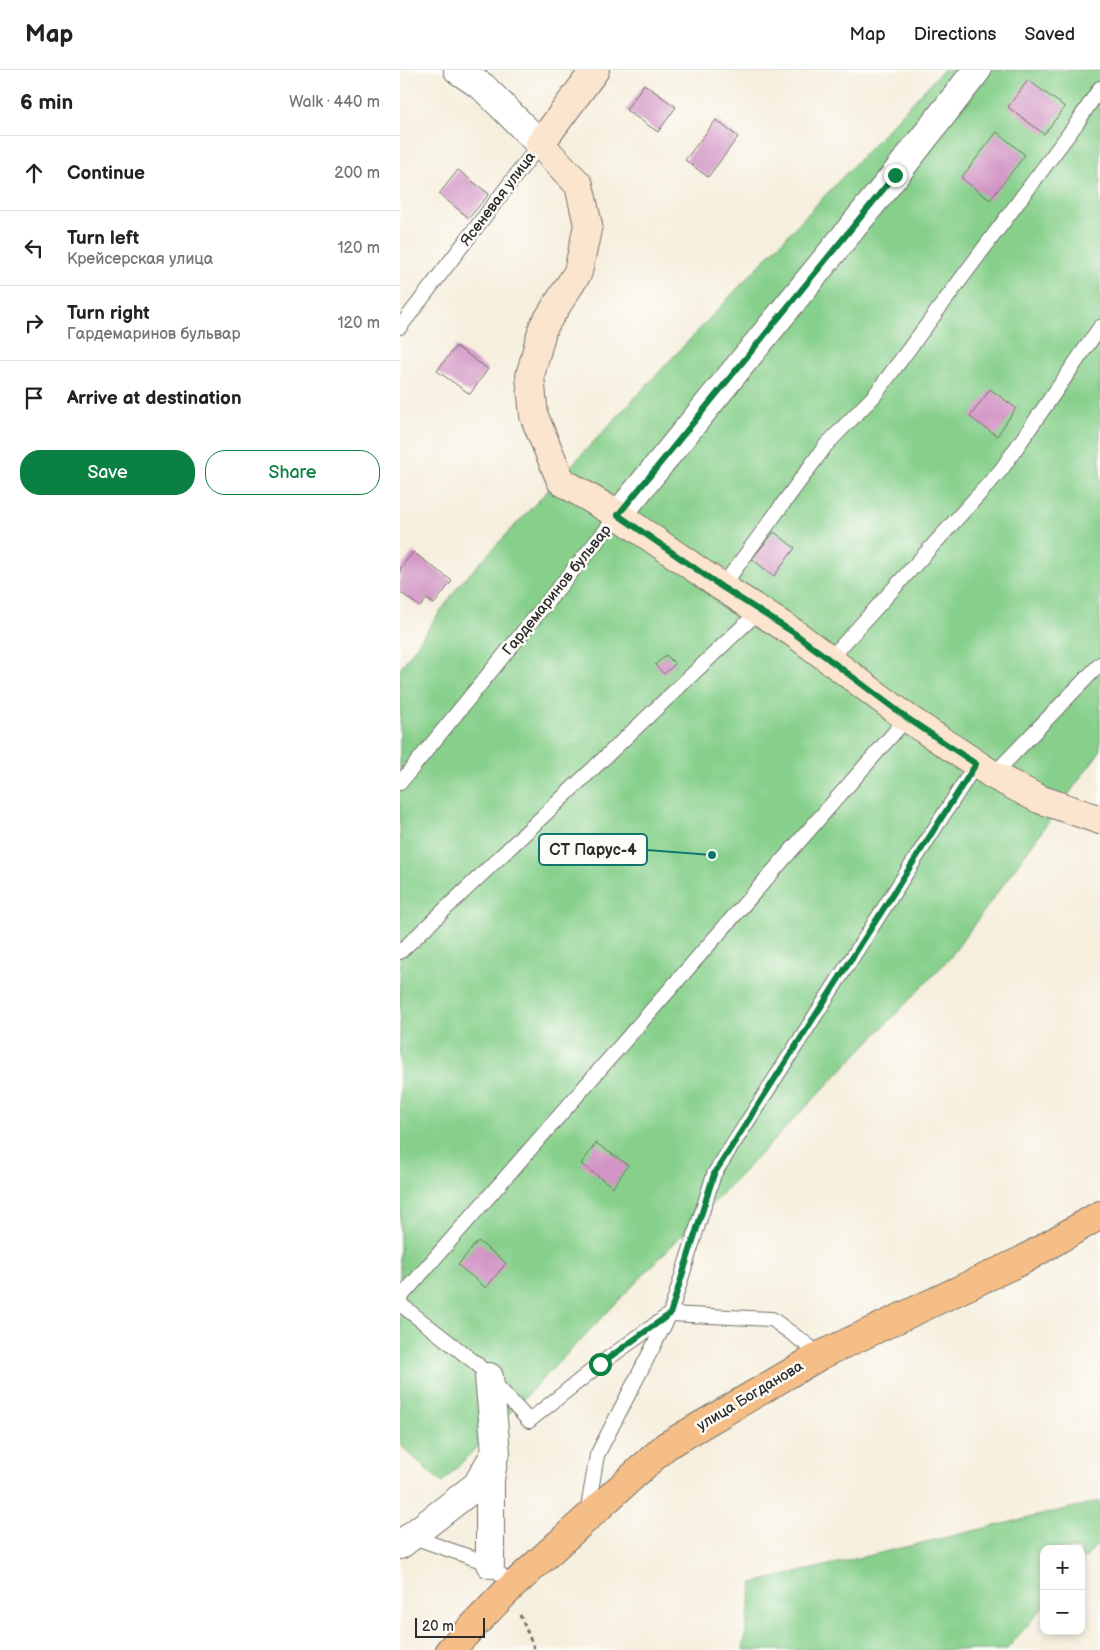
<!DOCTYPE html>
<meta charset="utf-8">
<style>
body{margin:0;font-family:"Balsamiq Sans",sans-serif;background:#f2f2f2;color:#222}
.controls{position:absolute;right:15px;bottom:15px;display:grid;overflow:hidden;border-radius:10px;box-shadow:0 2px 8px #0003}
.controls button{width:45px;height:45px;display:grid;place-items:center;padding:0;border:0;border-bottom:1px solid #e0e0e0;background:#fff;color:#222;font:25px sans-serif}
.scale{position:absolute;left:15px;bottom:12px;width:70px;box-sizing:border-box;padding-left:5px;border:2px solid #2b2b2b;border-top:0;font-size:14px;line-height:18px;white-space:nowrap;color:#2b2b2b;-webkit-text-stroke:4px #fdfcf7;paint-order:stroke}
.stop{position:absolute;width:15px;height:15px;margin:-11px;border:4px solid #0b8043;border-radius:50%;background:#fff}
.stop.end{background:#0b8043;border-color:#fff;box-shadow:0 1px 5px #0008}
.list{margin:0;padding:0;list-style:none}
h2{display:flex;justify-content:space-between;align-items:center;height:65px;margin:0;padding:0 20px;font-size:21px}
h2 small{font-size:16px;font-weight:400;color:#767676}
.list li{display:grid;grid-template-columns:32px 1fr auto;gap:15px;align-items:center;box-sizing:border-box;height:75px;padding:0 20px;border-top:1px solid #e0e0e0}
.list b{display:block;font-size:19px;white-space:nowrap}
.list p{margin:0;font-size:16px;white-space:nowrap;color:#767676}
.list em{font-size:16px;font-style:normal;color:#767676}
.actions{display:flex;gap:10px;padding:15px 20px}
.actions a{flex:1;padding:11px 0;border:1px solid #0b8043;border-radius:20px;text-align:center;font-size:18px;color:#0b8043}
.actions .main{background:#0b8043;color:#fff}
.icon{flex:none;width:28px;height:28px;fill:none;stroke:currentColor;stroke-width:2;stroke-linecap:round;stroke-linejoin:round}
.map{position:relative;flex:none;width:700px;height:1580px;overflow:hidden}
header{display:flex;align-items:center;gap:30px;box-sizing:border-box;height:70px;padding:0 25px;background:#fff;border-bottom:1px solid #e0e0e0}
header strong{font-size:24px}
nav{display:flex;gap:28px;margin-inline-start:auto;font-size:18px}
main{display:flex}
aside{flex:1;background:#fff}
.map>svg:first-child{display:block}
</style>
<header>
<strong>Map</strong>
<nav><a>Map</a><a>Directions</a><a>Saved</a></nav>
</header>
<main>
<aside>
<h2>6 min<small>Walk · 440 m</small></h2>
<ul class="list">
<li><svg class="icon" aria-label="ahead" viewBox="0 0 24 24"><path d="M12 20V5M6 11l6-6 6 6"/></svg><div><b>Continue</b></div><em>200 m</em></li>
<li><svg class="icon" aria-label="left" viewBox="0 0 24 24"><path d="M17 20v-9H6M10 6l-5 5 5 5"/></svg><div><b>Turn left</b><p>Крейсерская улица</p></div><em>120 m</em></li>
<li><svg class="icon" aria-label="right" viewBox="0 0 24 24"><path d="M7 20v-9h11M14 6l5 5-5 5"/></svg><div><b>Turn right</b><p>Гардемаринов бульвар</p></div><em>120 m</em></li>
<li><svg class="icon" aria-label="arrive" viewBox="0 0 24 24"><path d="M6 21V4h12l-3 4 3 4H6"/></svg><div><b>Arrive at destination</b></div></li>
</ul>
<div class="actions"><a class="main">Save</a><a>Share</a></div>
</aside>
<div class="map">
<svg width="700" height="1580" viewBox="0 0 700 1580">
<rect width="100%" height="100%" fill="#fdfcf7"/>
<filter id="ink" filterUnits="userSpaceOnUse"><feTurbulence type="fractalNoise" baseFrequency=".02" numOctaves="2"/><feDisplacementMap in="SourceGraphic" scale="10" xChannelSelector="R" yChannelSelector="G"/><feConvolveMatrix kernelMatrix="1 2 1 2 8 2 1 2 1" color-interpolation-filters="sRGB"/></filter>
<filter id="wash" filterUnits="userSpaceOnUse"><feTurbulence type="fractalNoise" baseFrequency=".0096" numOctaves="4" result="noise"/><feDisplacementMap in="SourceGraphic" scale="20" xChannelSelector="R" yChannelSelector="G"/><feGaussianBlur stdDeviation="1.12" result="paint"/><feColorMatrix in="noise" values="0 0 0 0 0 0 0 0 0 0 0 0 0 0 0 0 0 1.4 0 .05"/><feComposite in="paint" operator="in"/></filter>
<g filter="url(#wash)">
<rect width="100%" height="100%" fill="#f6efde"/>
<g fill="#87d08c" stroke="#597e5c">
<polygon points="543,0 700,0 700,681 549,889 42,1413 0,1375 0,599 59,515"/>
<polygon points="700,1431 700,1471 681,1493 681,1479 644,1479 644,1536 606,1580 343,1580 353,1513"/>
</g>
<g id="blocks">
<g fill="#d294c5">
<polygon points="628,10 665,37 644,64 608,37"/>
<polygon points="244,14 276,37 258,62 226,40"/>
<polygon points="316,50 338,67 308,107 285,90"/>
<polygon points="597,62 625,85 590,130 561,108"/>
<polygon points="58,100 89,124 69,148 39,124"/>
<polygon points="56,276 88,299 70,324 37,301"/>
<polygon points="590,319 616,338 597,366 570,347"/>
<polygon points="374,462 395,478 374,506 352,489"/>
<polygon points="13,482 52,511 34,534 27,529 20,537 0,522 0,499"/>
<polygon points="266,585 275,594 264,604 255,595"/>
<polygon points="196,1073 228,1095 213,1117 181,1094"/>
<polygon points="78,1171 106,1193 86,1218 58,1195"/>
</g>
</g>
</g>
<g filter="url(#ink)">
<use href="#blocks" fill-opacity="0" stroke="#72706a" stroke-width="1"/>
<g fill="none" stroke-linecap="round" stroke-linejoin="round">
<g stroke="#72706a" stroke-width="16">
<g id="lane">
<polyline points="0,257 140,74"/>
<polyline points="322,517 426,375 474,326 677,53 700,18"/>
<polyline points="429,590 601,400 700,257"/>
<polyline points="593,705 700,594"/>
<polyline points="0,713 218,445"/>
<polyline points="0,882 359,541"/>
<polyline points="0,1228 507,648"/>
<polyline points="0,1234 77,1294 129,1351 200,1294 270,1244 372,1249 421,1285"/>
<polyline points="187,1444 197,1385 270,1244 314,1104 576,694"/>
<polyline points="10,1466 90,1494 103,1507 109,1519"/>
</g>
</g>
<g stroke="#72706a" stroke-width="30">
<g id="street">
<polyline points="58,0 83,17 140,74"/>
<polyline points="218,445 495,105 577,0"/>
<polyline points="0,1475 77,1415 96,1382 89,1307"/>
<polyline points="90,1494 90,1409 93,1393"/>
</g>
</g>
<g stroke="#72706a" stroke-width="30">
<polyline id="secondary" points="195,0 140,74 179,115 188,155 178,202 143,257 130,306 134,346 161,411 218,445 322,517 394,563 507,648 593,705 639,729 700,750"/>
</g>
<g stroke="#72706a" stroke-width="30">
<polyline id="primary" points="50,1580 109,1519 266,1376 421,1285 623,1190 700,1145"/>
</g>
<polyline stroke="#72706a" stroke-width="3" stroke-dasharray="4 4" stroke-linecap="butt" points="120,1545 135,1580"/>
<use href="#lane" stroke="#fff" stroke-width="14"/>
<use href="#street" stroke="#fff" stroke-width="28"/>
<use href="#secondary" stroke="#fbe5cf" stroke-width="28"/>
<use href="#primary" stroke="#f6be87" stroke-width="28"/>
</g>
</g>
<g fill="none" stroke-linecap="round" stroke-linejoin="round" filter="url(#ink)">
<polyline stroke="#0b8043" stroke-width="6" points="200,1294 270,1244 314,1104 576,694 507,648 394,563 322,517 218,445 495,105"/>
</g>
<g text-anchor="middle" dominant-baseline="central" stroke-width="5" stroke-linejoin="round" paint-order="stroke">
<g font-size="15" fill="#2b2b2b" stroke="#fdfcf7">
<text transform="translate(98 129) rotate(-53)">Ясеневая улица</text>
<text transform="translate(157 520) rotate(-51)">Гардемаринов бульвар</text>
<text transform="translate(350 1326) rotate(-31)">улица Богданова</text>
</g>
</g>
<path fill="none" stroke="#0f766e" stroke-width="2" d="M312 785L247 780"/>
<circle fill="#0f766e" stroke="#fdfcf7" stroke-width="2" cx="312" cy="785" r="5"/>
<rect fill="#fdfcf7" stroke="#0f766e" stroke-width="2" x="139" y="764" width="108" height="31" rx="5"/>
<g font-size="16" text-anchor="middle" font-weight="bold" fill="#2b2b2b">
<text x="193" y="785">СТ Парус-4</text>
</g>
</svg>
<div class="controls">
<button>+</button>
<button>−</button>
</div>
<div class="scale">20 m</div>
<div class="stop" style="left:200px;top:1294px"></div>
<div class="stop end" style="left:495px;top:105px"></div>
</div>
</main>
